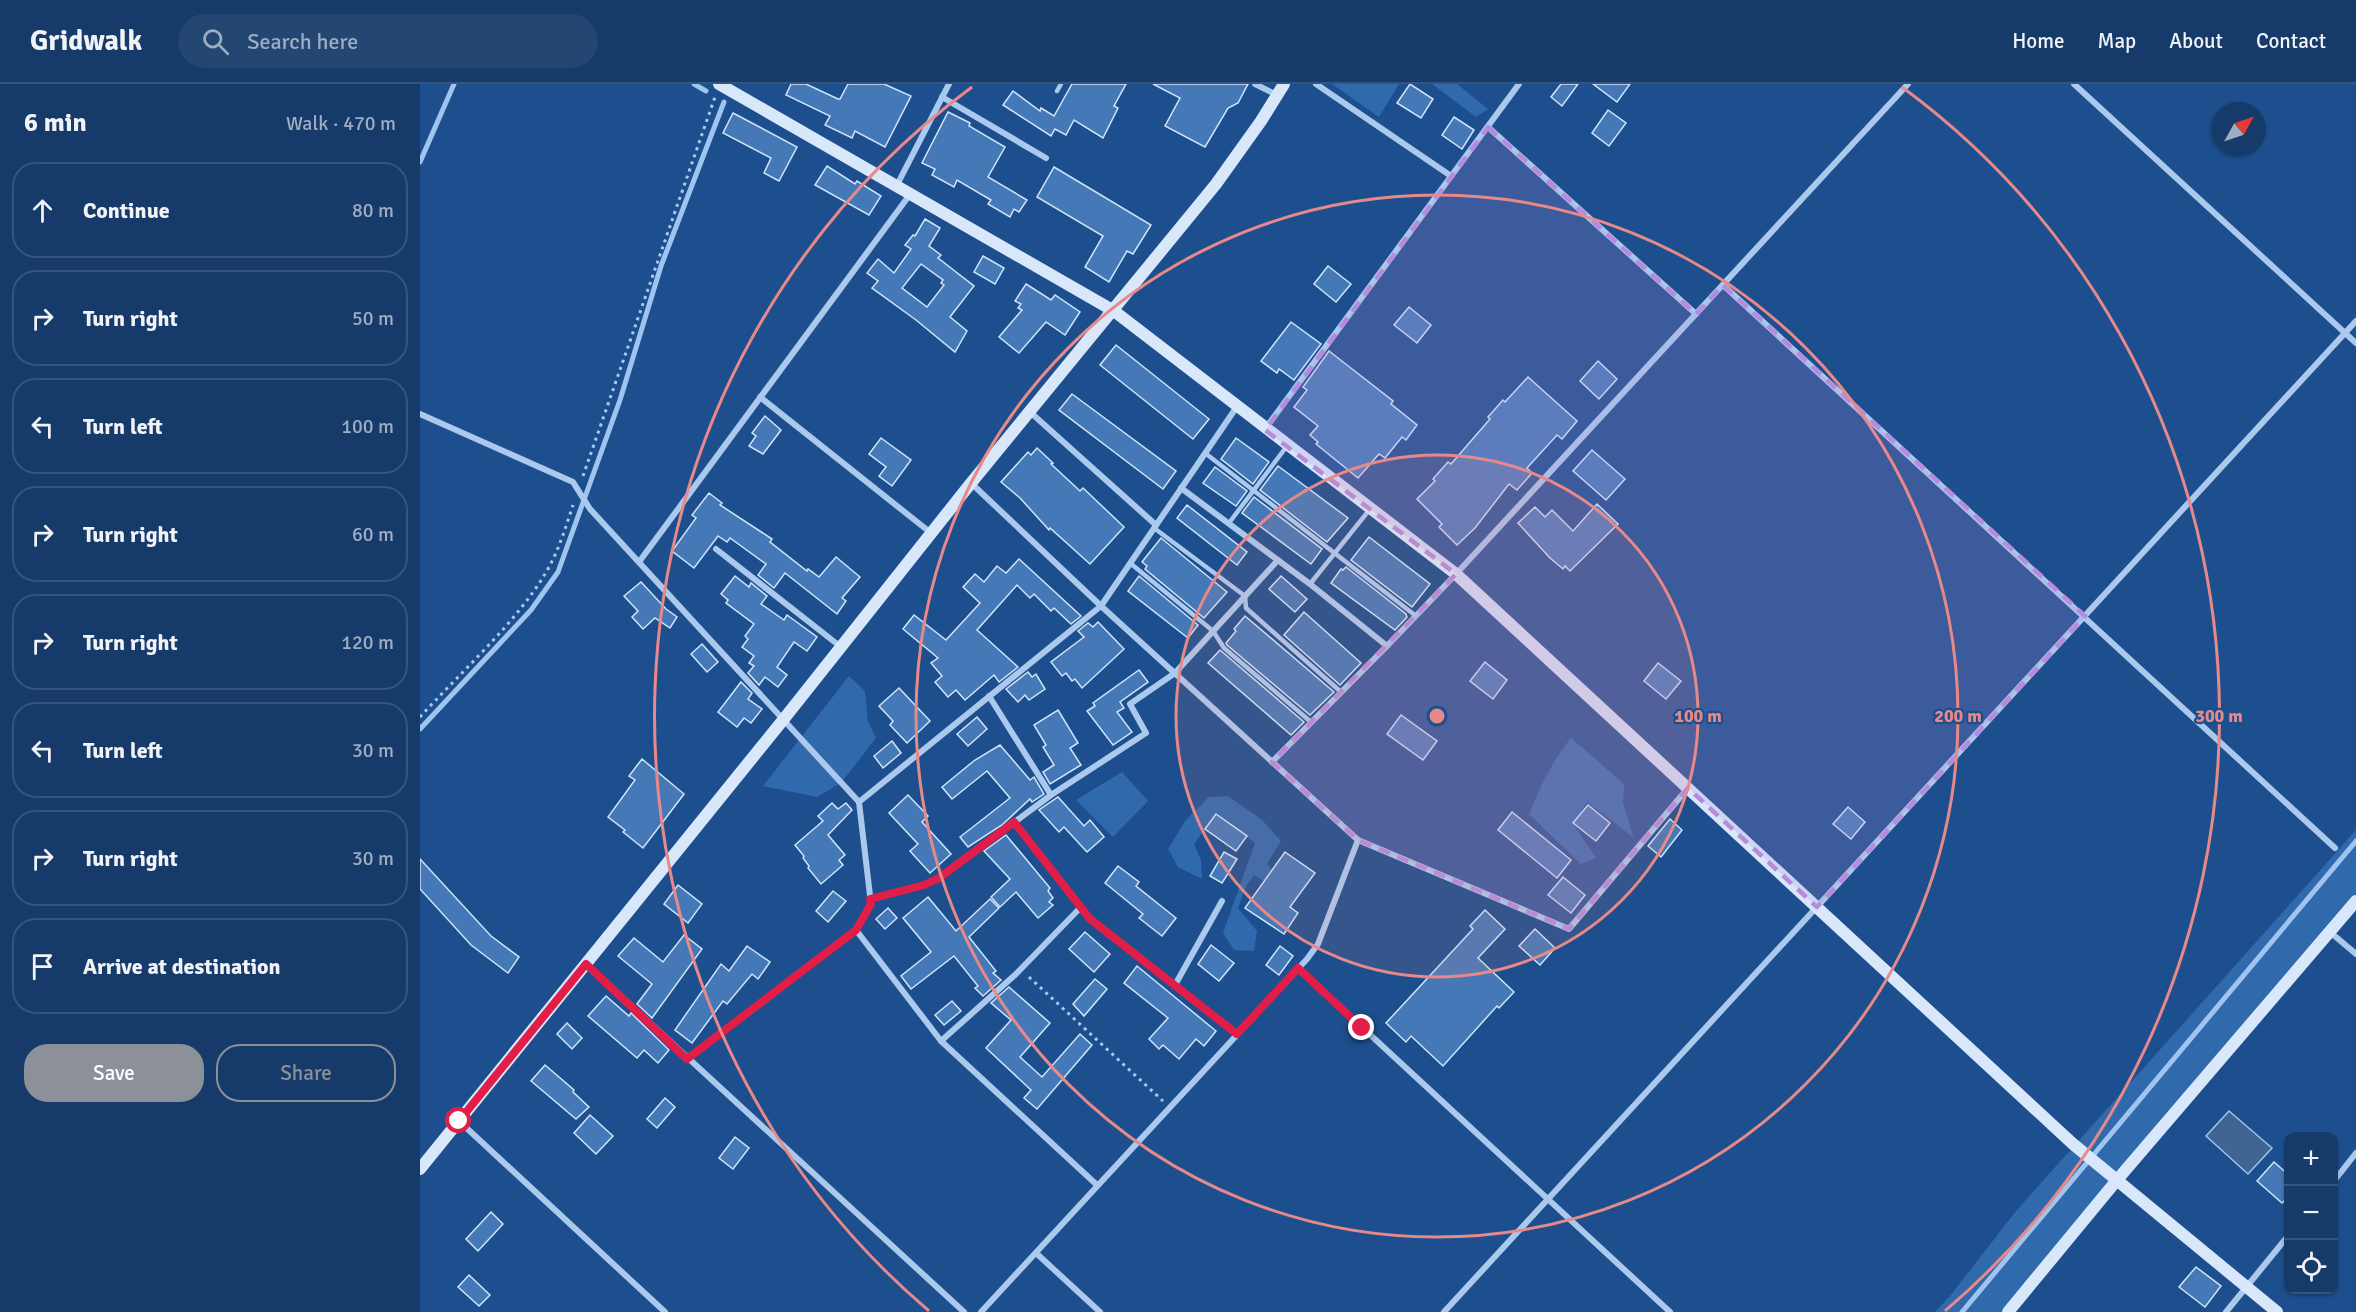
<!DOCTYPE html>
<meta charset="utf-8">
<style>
body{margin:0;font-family:Signika,sans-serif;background:#234672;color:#f1f3f6}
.controls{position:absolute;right:18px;bottom:18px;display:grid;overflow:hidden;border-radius:12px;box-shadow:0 2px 4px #0004}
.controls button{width:54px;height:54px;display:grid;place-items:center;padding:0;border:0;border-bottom:2px solid #35557e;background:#163b6a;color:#f1f3f6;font:30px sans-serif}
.compass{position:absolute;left:1792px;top:18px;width:54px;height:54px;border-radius:50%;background:#163b6a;box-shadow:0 2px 4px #0004;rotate:50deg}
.stop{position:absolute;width:18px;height:18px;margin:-14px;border:4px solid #e11d48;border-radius:50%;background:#fff}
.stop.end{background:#e11d48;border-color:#fff;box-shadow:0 2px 6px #0008}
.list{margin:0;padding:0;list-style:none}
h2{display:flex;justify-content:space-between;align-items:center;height:78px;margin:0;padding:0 24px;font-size:26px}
h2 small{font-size:20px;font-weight:400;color:#9eadc1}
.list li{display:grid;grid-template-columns:39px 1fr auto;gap:18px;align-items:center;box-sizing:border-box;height:96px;margin:0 12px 12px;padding:0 12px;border:2px solid #35557e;border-radius:24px}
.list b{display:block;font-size:22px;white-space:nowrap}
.list em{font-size:20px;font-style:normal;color:#9eadc1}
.actions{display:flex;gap:12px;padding:18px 24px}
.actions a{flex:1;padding:14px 0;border:2px solid #8c9099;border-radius:24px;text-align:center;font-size:21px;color:#8c9099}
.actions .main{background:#8c9099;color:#fff}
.icon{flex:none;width:33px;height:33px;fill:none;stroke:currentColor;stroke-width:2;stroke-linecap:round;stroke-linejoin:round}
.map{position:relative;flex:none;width:1936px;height:1228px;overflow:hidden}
header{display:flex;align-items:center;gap:36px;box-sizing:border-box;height:84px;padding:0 30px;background:#163b6a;border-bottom:2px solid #35557e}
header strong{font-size:28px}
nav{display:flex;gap:33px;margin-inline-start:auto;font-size:21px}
.search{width:420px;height:54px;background:#234672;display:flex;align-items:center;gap:15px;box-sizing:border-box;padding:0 21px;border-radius:33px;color:#9eadc1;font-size:22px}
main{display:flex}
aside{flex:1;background:#163b6a}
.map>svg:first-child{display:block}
</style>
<header>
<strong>Gridwalk</strong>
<div class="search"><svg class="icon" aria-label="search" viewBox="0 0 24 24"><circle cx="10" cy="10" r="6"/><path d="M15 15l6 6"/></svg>Search here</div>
<nav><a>Home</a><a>Map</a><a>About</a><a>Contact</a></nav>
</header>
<main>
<aside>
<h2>6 min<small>Walk · 470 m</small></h2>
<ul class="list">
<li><svg class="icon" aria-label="ahead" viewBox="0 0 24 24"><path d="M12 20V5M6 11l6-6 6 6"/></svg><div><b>Continue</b></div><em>80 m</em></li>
<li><svg class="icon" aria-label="right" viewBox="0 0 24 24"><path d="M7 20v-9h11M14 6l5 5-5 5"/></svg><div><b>Turn right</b></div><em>50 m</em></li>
<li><svg class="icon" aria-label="left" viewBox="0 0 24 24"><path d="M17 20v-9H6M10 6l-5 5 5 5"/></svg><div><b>Turn left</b></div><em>100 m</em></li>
<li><svg class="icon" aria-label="right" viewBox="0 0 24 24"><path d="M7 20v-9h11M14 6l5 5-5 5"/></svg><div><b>Turn right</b></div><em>60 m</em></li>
<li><svg class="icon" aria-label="right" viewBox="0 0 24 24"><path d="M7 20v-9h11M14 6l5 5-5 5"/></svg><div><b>Turn right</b></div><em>120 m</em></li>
<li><svg class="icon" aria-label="left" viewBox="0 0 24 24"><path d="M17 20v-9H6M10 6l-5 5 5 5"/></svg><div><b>Turn left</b></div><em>30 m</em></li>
<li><svg class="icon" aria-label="right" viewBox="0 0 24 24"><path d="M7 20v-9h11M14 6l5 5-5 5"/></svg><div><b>Turn right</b></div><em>30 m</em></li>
<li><svg class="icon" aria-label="arrive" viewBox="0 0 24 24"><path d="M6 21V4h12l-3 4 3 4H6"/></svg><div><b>Arrive at destination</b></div></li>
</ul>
<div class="actions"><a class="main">Save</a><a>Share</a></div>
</aside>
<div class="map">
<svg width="1936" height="1228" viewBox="0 0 1936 1228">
<rect width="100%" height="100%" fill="#1d4f8e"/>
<g fill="#3069ac">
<polygon points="912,0 979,0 959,33"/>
<polygon points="1012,0 1037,0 1068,25 1056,33"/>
<polygon points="429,592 445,607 448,637 456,654 421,699 397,713 343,702"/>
<path d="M1151,654l53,46 -1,19 11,35 -47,-36 -14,22 23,34 -15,6 -52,-50c11,-27 23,-53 42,-76z"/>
<polygon points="702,688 728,717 693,753 656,716"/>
<polygon points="808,712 841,735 861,757 847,780 868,804 867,811 834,791 826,802 818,824 837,847 834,867 814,866 803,849 835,759 796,730 774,760 781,776 782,795 758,783 748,765 765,737 789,713"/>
<polygon points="1936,746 1936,815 1588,1228 1515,1228 1530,1212 1596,1127"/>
</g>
<polygon fill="#416593" stroke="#9ec4ef" stroke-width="1.5" points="1809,1027 1852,1064 1828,1090 1786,1052"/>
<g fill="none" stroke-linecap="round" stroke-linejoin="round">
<g stroke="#9ec4ef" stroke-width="5">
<polyline points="274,0 286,7"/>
<polyline points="0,78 34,0"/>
<polyline points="0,645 111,526 138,488 200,316 241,182 304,18"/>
<polyline points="1542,1228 1936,757"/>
</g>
</g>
<g fill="#4578b6" stroke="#d1e4fa" stroke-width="1.5" fill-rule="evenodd">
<polygon points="371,0 386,0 418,15 420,15 428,0 464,0 491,12 465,63 435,47 432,54 405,41 410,32 366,11"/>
<polygon points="652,0 706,0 694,22 698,24 683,54 654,36 646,51 635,45 631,52 583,21 593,7 620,27 621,24 634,32"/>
<polygon points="733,0 828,0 818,19 808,24 785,63 745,42 760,14"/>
<polygon points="990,0 1013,15 1001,34 977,19"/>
<polygon points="1141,0 1158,0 1142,22 1131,13"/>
<polygon points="1173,0 1210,0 1197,18"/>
<polygon points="1188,26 1206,39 1189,62 1172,49"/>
<polygon points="528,28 550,39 549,42 585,63 568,93 607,116 599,128 594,125 590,133 568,120 571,116 537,96 534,103 512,91 515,85 502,79"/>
<polygon points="313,29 377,63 359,97 344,89 351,74 303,49"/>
<polygon points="1034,33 1054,46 1042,65 1022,51"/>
<polygon points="407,82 435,100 437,97 461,112 449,131 395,101"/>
<polygon points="634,83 731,141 713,170 707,167 689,198 665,183 683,152 617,113"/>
<path d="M505,135l15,9 -11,18 12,9 -3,3 36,28 -24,31 17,14 -12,21 -39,-32 -44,-32 6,-7 -11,-8 11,-14 16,14 17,-24 -6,-4 8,-10 2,1zM501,180l22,16 -2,3 3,2 -17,22 -25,-19z"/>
<polygon points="563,172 584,184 575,200 554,188"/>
<polygon points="908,182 931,200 916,218 894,200"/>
<polygon points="606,200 631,216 635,211 660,228 645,251 626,238 599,269 579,253 602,226 598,224 601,220 595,217"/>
<polygon points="989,223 1011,241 997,259 974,241"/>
<polygon points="871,238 901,260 874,296 859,285 857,289 841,277"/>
<polygon points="696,261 789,335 773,355 680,281"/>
<polygon points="909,267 973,317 971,320 997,341 986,356 982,353 965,374 959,370 938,394 896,360 898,358 890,351 898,342 874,323 887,306 883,303"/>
<polygon points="1178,277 1197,295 1179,315 1160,297"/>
<polygon points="1108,293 1157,337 1142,355 1137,351 1107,384 1112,389 1097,406 1089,400 1055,444 1037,461 1019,443 1022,440 997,415 1015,397 1013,395 1028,378 1031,380 1070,335 1068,333 1083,316 1085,318"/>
<polygon points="652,310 756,387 743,405 639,326"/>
<polygon points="345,332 361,346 343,370 329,362 336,352 332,349"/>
<polygon points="461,354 491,376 472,402 459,392 466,383 449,370"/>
<polygon points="816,354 849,378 833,400 801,375"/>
<polygon points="617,364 633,379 631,380 660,407 663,404 704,443 670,480 630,444 629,446 600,414 581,398 608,368 611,371"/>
<polygon points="1172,366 1205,395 1186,416 1153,387"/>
<polygon points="858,382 928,434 907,458 840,406"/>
<polygon points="795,383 827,407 816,422 783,399"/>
<polygon points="289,409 302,419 300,421 352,455 350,458 387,487 388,485 399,493 416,473 440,493 422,514 426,517 417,530 365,489 354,504 338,491 346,480 310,454 307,458 298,452 274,484 252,467 276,434 272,431"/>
<polygon points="834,413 902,465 891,480 822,429"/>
<polygon points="1177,420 1198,440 1150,487 1145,482 1143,485 1130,474 1098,439 1115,423 1125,433 1132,426 1153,447"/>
<polygon points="767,421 827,468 817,481 757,434"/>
<polygon points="949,453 1010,500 992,523 931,476"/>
<polygon points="741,454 807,508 784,534 725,485 727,482 722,478"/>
<polygon points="599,475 661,532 651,540 634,524 631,527 614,510 610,514 597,501 557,546 598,583 579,598 574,591 545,616 536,606 528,613 515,598 522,592 511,579 518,574 483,545 494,531 526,556 560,519 543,503 555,490 564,498 577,482 586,489"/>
<polygon points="926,483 986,530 987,533 975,546 911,499 921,485 923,486"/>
<polygon points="315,492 329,503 331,499 347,512 341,520 364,536 367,531 397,553 387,567 374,558 357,583 367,591 358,603 345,593 339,601 328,589 334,582 329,579 334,572 322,563 328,555 325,552 334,540 306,519 308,516 301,510"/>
<polygon points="719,492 778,541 768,554 708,507"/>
<polygon points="861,492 887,515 875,528 849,505"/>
<polygon points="221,498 246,525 257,533 250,544 235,534 223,545 212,533 218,527 204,512"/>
<polygon points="884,528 941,579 920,601 864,551"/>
<polygon points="825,532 914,608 890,631 807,561 806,559 816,547 814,545"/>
<polygon points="678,538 704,565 662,604 655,595 652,597 646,589 642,592 631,578 664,553 658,547 668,539 673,543"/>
<polygon points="282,560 298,578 287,588 271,570"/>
<polygon points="800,566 884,638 871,651 788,579"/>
<polygon points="1065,578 1087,596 1073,615 1050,597"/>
<polygon points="1238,579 1261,597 1246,615 1224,597"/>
<polygon points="719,586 728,598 700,618 704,624 697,628 712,648 693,661 667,627 675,622 673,619"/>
<polygon points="608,588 612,593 616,590 625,605 609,616 605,611 598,618 586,605"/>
<polygon points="321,598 332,609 328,615 342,625 331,639 324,634 317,643 298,628"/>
<polygon points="479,604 510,637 487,659 470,641 473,637 459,622"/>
<polygon points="638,626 658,659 650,664 661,681 630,700 623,688 634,681 623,663 626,661 614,641"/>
<polygon points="981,631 1017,657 1003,676 967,650"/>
<polygon points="557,633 567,645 548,662 537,650"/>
<polygon points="472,657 481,669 463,684 454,672"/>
<polygon points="580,661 610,696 614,693 624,710 612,718 610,715 582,741 548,763 540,753 590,714 567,687 532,715 522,703 555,676"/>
<polygon points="222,675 264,710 223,764 203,748 205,746 188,733 215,696 209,692"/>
<polygon points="488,711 508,732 502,738 531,770 510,789 490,767 498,760 469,729"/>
<polygon points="638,713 664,742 670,736 684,753 667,768 644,743 639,748 619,726"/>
<polygon points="412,719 418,725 426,719 432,726 408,751 425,771 419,776 423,781 401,800 388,784 389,782 383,774 384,772 375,761 403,737 398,732"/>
<polygon points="1168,721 1190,739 1176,757 1153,739"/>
<polygon points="1428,723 1445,738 1431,755 1413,740"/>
<polygon points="1092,728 1151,776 1137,794 1078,746"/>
<polygon points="796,730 827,752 816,767 785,745"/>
<polygon points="1250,735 1262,746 1241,773 1228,762"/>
<polygon points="586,751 630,804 628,807 633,814 629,818 633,821 618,834 596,808 580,823 571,813 590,795 564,767"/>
<polygon points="804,768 817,775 802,799 790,792"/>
<polygon points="865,768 895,789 870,823 878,829 864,850 825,824"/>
<polygon points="0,775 71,852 99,873 88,889 51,861 0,805"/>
<polygon points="698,782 719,798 716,802 756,834 742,852 719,834 723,830 685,799"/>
<polygon points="1143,793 1165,811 1151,829 1128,811"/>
<polygon points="258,801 282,820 268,839 244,820"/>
<polygon points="413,807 426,817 408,838 396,827"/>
<polygon points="508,813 536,847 570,815 579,824 549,853 576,887 573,889 581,896 563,912 555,904 558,902 534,872 491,905 481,892 511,868 483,834"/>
<polygon points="468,824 477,834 465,845 456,835"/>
<polygon points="1065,826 1085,845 1058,874 1094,908 1079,924 1077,922 1023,982 991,952 986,958 966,939 1053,845 1050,842"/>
<polygon points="1115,845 1135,864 1120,881 1099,862"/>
<polygon points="665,848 690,870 674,888 649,865"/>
<polygon points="264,851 282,865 232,934 217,920 232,900 198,872 214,854 243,878"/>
<polygon points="791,861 814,879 799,897 778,880"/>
<polygon points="327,862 350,878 338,895 332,890 307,920 303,917 272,959 255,946 301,880 309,887"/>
<polygon points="860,862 873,872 859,891 846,881"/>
<polygon points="717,882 796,947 784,962 776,955 759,975 743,961 739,965 729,955 748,934 704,899"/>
<polygon points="675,895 687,905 664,932 653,920"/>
<polygon points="589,903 630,939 600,973 622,993 660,950 672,961 617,1025 604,1014 611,1006 566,964 591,936 571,919"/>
<polygon points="186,912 209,932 211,929 249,966 238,979 224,966 217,974 168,932"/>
<polygon points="532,917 541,927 524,941 515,931"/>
<polygon points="147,939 162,954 152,965 137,950"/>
<polygon points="125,981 154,1006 153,1008 169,1023 156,1035 111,997"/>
<polygon points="245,1014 255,1023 237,1044 227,1035"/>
<polygon points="170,1031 193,1052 176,1070 154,1049"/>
<polygon points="315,1053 329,1064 313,1085 299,1074"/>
<polygon points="1854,1078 1869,1091 1869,1112 1862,1119 1837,1097"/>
<polygon points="71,1128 83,1140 58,1167 46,1155"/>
<polygon points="1776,1183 1801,1202 1785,1223 1759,1203"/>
<polygon points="49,1191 70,1211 59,1222 38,1203"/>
</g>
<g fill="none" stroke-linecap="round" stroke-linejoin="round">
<g stroke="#abc9ed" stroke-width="3" stroke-dasharray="3 4.5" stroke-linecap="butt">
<polyline points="163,392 295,13"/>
<path d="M0,633c40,-44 95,-93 125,-143 13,-21 20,-45 28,-69"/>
<polyline points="609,893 743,1017"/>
</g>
<g stroke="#abc9ed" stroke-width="4.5">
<polyline points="637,7 641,0"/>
<polyline points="785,369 996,532"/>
<polyline points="809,439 867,362"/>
<polyline points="734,444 825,512 826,524 921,608"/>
<polyline points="710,479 793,547 804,564 891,638"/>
<polyline points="890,500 950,425"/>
</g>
<g stroke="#abc9ed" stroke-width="6">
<polyline points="835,0 857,11"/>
<polyline points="896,0 1031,92"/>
<polyline points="1654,0 1936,259"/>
<polyline points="522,13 626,74"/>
<polyline points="1068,43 1276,230"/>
<polyline points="477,101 529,0"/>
<polyline points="1303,201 1915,764"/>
<polyline points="340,313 511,449"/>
<polyline points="610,328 736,441"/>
<polyline points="0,330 153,398 170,425 439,718 451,820 436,846 267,975"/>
<polyline points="845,345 1099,0"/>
<polyline points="551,399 681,522 938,756 1149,845 1268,704"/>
<polyline points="761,404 890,500 967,562 852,678"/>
<polyline points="296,465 421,563"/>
<polyline points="219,478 491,109"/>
<polyline points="967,562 1036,490 1488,0"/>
<polyline points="569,612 631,711"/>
<polyline points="439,718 681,522 816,324"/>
<polyline points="594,738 670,835 817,950"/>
<polyline points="451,815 504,801 519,794 631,711 726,649 710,620 755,589 858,476"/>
<polyline points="436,846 521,957 677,1101"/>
<polyline points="1910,848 1936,870"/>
<polyline points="166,880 544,1228"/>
<polyline points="878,884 1250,1228"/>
<polyline points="755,901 802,817"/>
<polyline points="521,957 596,890 661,823"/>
<polyline points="39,1037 245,1228"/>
<polyline points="1914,1097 1936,1069"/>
<polyline points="616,1169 680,1228"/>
<polyline points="561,1228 887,875 898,860 938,756"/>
<polyline points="1024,1228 1936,237"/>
<polyline points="1806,1228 1868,1152"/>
</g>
<g stroke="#d8e7fa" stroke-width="12">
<polyline points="299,0 694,227 1036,490 1653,1060 1857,1228"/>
<polyline points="0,1085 363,636 551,399 796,100 841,37 864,0"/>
<polyline points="1588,1228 1697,1096 1936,817"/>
</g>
</g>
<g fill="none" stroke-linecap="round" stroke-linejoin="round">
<polyline stroke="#e11d48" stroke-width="8" points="39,1037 166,880 267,975 436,846 451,820 450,815 504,801 519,794 594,738 670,835 817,950 878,884 942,944"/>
</g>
<path fill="#b68bdc" fill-opacity="0.2" stroke="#b68bdc" stroke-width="4.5" stroke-dasharray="12 8" stroke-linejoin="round" d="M1068,43l208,187 27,-29 362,331 -268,291 -129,-119 -119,141 -211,-89 -86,-78 184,-188 -191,-144z"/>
<circle cx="1017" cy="632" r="261" fill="#e88989" fill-opacity=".12"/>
<g fill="none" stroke="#e88989" stroke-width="3">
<circle cx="1017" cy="632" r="261"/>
<circle cx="1017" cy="632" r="521"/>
<path d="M509 1227A782 782 0 0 1 552 3M1482 3A782 782 0 0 1 1525 1227"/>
</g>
<circle cx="1017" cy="632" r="9" fill="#e88989" stroke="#1d4f8e" stroke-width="3"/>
<g font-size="18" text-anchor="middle" font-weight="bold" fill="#e88989" stroke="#1d4f8e" stroke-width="4.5" stroke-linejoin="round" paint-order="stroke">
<text x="1278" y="638">100 m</text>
<text x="1538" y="638">200 m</text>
<text x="1799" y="638">300 m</text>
</g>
</svg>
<div class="controls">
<button>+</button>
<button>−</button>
<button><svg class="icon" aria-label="locate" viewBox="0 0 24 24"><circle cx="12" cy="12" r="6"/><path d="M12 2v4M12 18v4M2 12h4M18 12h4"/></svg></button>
</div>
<svg class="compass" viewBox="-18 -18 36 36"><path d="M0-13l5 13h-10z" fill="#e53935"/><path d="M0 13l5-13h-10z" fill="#9eadc1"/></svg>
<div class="stop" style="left:39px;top:1037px"></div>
<div class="stop end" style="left:942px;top:944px"></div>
</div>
</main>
